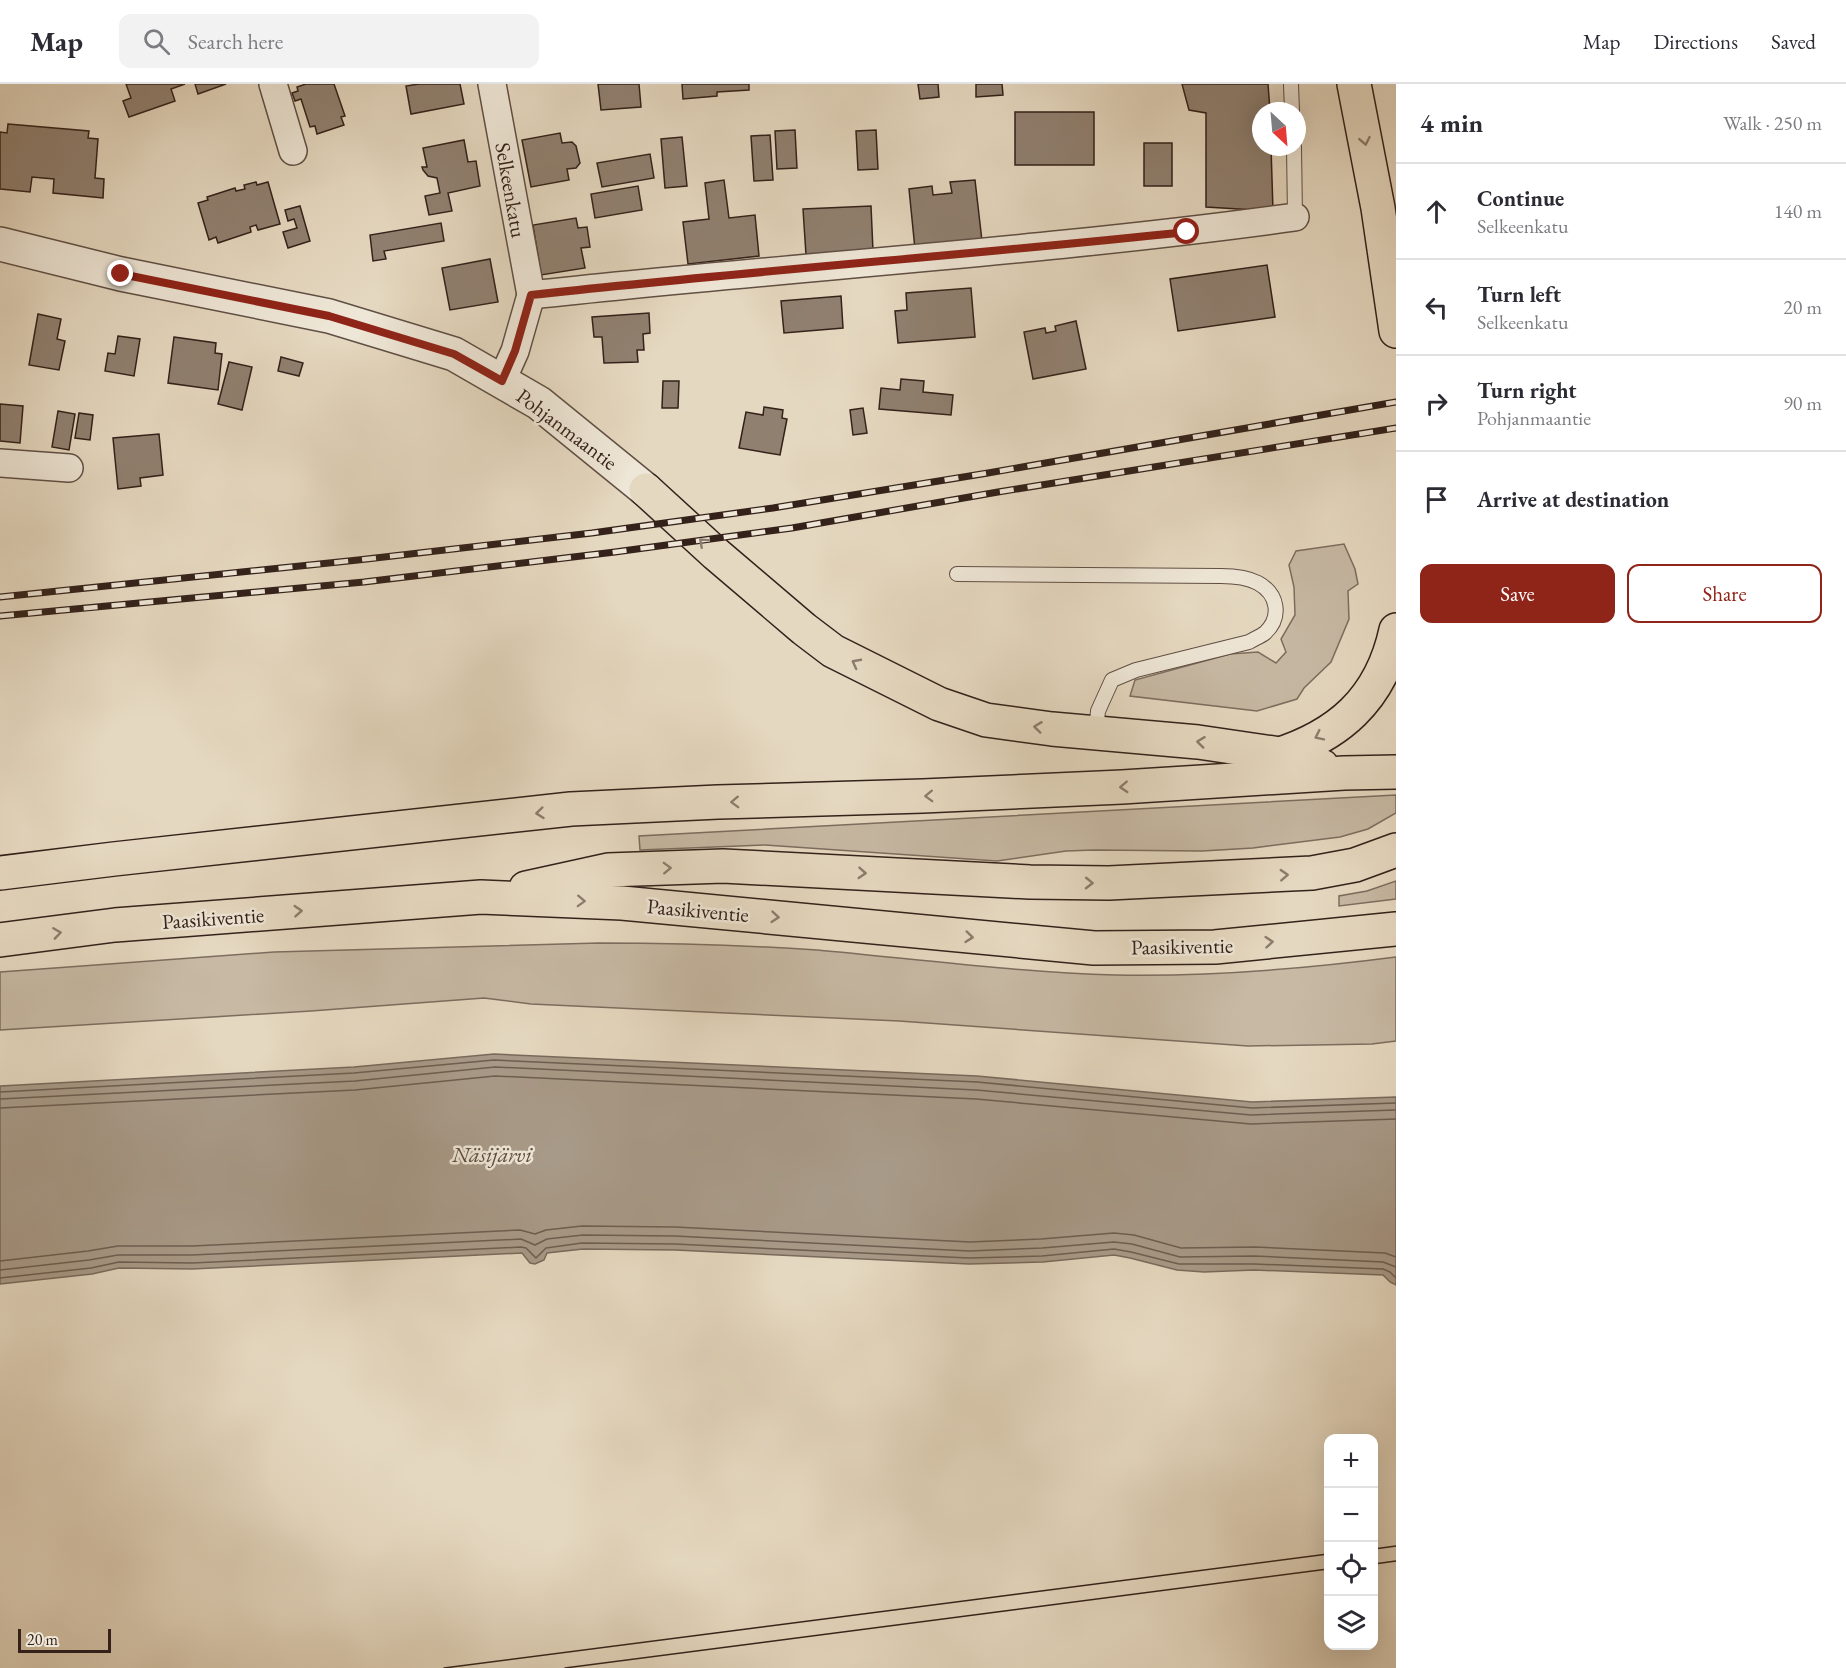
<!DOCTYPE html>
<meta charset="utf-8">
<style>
body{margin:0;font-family:"EB Garamond",serif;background:#f2f2f3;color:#2b2b33}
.controls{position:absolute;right:18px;bottom:18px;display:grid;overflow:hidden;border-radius:12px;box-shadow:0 6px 24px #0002}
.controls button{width:54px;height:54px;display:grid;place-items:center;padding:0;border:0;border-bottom:2px solid #e1e1e2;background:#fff;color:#2b2b33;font:30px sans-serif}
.compass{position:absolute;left:1252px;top:18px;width:54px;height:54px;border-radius:50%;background:#fff;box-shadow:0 6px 24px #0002;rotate:154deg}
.scale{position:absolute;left:18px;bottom:15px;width:93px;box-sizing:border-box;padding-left:6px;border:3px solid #33211a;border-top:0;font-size:16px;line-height:21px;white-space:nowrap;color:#33211a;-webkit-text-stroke:4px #eee6d6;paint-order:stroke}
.stop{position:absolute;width:18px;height:18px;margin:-14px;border:4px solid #8f2418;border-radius:50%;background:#fff}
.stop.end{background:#8f2418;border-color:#fff;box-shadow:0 2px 6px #0008}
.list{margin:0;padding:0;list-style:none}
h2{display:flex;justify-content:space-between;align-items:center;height:78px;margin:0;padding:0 24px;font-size:26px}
h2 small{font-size:20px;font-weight:400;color:#7c7c81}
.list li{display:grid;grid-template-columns:39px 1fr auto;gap:18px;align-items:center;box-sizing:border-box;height:96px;padding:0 24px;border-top:2px solid #e1e1e2}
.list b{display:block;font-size:22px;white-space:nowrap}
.list p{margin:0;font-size:20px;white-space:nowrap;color:#7c7c81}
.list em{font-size:20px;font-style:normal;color:#7c7c81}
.actions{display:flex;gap:12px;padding:18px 24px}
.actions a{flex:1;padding:14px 0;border:2px solid #8f2418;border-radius:12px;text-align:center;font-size:21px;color:#8f2418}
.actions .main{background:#8f2418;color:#fff}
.icon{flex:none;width:33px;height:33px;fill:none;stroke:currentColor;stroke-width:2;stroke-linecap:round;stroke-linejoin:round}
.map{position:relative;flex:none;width:1396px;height:1584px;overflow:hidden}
header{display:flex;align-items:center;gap:36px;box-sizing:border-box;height:84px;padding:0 30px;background:#fff;border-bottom:2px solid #e1e1e2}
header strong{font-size:28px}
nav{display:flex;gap:33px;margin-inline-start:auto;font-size:21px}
.search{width:420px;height:54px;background:#f2f2f3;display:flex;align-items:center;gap:15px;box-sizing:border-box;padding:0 21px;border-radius:12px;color:#7c7c81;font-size:22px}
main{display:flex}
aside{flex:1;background:#fff}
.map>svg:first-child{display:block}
</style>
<header>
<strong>Map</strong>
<div class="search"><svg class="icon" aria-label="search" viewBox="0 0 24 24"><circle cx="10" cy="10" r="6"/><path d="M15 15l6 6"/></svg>Search here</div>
<nav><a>Map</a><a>Directions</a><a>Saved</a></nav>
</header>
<main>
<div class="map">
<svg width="1396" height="1584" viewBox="0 0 1396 1584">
<rect width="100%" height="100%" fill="#e5d8c0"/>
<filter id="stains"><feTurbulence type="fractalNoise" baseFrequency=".00333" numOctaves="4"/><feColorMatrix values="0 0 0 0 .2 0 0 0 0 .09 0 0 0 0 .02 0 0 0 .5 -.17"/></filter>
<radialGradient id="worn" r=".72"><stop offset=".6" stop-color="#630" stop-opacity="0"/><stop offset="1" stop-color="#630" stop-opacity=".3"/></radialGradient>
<g fill="#c7b9a4" stroke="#7d6d5f" stroke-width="1.5">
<polygon points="1344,460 1355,485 1358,500 1348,507 1349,535 1331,578 1304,604 1297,615 1257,627 1130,612 1135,596 1230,570 1258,568 1276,579 1286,568 1281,555 1295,531 1294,503 1289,481 1296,467"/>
<polygon points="1396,711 1396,729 1368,745 1340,753 1253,764 1202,767 1094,766 1066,767 997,777 765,761 640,766 639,752"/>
<polygon points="1396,797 1396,815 1339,822 1339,812 1367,807"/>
<path d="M599,859c73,0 145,2 218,7 99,9 198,22 298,25 94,2 188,-6 281,-18v84l-24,3 -124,2 -349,-25 -368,-17 -47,-6 -173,13 -311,19v-58l274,-20z"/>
</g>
<polygon fill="#a89a88" stroke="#796a5c" stroke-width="1.5" points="494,970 977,992 1252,1018 1396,1013 1396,1201 1390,1198 1383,1191 1254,1186 1204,1188 1177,1186 1130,1174 1114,1171 1043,1178 969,1180 675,1166 583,1165 547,1169 544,1176 535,1180 530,1179 522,1169 192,1185 119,1184 92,1190 0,1200 0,1002 354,983"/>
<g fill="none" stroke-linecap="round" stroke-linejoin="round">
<g stroke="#6e5e51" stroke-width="1.5">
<polyline points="0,1008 354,989 494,976 977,998 1252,1024 1396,1019"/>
<polyline points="0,1015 355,997 495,983 976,1006 1251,1031 1396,1026"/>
<polyline points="0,1024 355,1006 495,992 976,1015 1251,1040 1396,1035"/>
<polyline points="0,1177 88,1167 118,1162 192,1162 520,1146 535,1150 546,1146 582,1142 675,1143 970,1158 1041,1155 1114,1149 1134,1151 1181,1164 1255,1163 1385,1169 1396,1173"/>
<polyline points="0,1186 89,1176 118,1171 192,1171 521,1155 535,1161 547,1155 583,1151 675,1152 969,1167 1042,1164 1114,1158 1132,1160 1180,1173 1254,1172 1383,1178 1396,1183"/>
<polyline points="0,1194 91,1184 119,1178 192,1179 521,1163 526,1164 536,1174 546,1164 582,1159 675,1160 969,1174 1042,1172 1114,1165 1131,1168 1179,1180 1254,1180 1383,1185 1390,1188 1396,1194"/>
</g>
</g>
<g fill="#908070" stroke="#33211a" stroke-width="1.5">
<polygon points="126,0 185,0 171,5 175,17 129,33 123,17 131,14"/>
<polygon points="195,0 226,0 198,10"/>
<polygon points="306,0 334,0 345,32 341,33 344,41 317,50 315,42 310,43 301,15 295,17 292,9 298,7 297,3"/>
<polygon points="419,0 460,0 464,20 411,30 406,2"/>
<polygon points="598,0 639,0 641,23 601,26"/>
<polygon points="682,0 749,0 749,6 717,8 717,12 683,15"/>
<polygon points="918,0 938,0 939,13 920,15"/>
<polygon points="976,0 1002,0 1003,11 976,13"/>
<polygon points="1182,0 1268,0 1270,27 1261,27 1261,63 1271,63 1273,127 1206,123 1206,29 1189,26"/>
<rect x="1015" y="28" width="79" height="53"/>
<polygon points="8,40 89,47 88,54 98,55 95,94 104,95 103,114 53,109 54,95 32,93 30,108 0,105 0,48 7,49"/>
<polygon points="795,46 797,84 777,85 775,47"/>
<polygon points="876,46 878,85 858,86 856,47"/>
<polygon points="560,49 562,59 572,58 576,62 580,79 576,84 567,85 569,96 531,103 522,56"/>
<polygon points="770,51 773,96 754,97 751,52"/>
<polygon points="682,53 687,102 665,104 661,55"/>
<polygon points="464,56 468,78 476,77 480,102 448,109 452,127 429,131 425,112 440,109 437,94 428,92 423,86 422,83 427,83 423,64"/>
<rect x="1144" y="59" width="28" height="43"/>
<polygon points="650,70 654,94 602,103 597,79"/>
<polygon points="724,96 729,134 755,131 759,172 688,180 683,138 709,135 705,99"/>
<polygon points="975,96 982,157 915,165 909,105 932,102 933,111 952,109 950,98"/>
<polygon points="256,98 257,101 268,98 280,140 258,146 256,141 250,143 251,148 218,159 216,153 209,156 198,119 208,116 207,113 235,104 236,107 245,105 244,101"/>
<polygon points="638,102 642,126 595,134 591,110"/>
<polygon points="300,122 310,157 288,164 283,148 297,144 294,135 288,137 285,126"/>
<polygon points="871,122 873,167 806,171 803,125"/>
<polygon points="576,134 578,144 587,143 590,163 581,164 585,184 541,191 533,141"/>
<polygon points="441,139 444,157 384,167 386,175 373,177 370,151"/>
<polygon points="490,175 498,218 450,226 442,184"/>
<polygon points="1267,181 1275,233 1178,247 1170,195"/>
<polygon points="971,204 975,253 898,259 895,227 907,226 906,209"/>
<polygon points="841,212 843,244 784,249 781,217"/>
<polygon points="649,229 650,249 643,250 644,266 637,266 638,278 604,279 602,253 594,253 592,233"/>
<polygon points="38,230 61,235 57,255 65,257 59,286 29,281"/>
<polygon points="1076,237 1086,285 1033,295 1024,248 1045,244 1046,249 1056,247 1055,242"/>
<polygon points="118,252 140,255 134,292 105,287 108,269 115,270"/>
<polygon points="174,253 216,259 215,269 222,270 218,306 168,299"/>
<polygon points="281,273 303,279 299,292 278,287"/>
<polygon points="229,278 252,283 242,326 218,320"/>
<polygon points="901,295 924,297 923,308 953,311 951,331 879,325 881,304 900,306"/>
<polygon points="663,297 679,297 678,324 662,324"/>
<polygon points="0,320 23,322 20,359 0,357"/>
<polygon points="764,323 783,326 782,334 787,335 780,371 739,364 746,328 763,331"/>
<polygon points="863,324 867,349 853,351 850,326"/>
<polygon points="58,327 75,330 69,366 52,363"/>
<polygon points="79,329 93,331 90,356 75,354"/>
<polygon points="159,350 163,391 140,394 141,402 118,405 113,354"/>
</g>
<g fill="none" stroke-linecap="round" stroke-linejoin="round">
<g stroke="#604f44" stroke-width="16">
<g id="service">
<polyline points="1291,0 1292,27"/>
<polyline points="1294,63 1295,133"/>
<path d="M957,490l264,2c13,0 26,1 37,7 20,11 24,34 7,50 -4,3 -11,6 -16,9l-113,28 -24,10 -14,31 -2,21"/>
</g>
</g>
<g stroke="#604f44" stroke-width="30">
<g id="minor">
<polyline points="273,0 293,67"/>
<path d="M492,0l39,211c255,-28 510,-43 764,-78"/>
<polyline points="502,296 515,267 531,211"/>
<polyline points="0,379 69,384"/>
</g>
</g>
<g stroke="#604f44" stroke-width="36">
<polyline id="tertiary" points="0,160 121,190 329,232 454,270 539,319 646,406"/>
</g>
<g stroke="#33211a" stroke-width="36">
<g id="trunk">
<polyline points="1354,0 1378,124 1396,247"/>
<polyline points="646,406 716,470 804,545 833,567 939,620 986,636 1052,645 1198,658 1280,670 1322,682"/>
<path d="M1271,673c67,-20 110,-57 125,-127"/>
<polyline points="0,789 114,775 571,725 718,718 923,712 1122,703 1344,689 1396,688"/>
<polyline points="526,804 608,786 723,782 1030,798 1109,799 1312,789 1355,781 1396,766"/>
<polyline points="0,856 115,841 481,813 622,819 1094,864 1215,863 1396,845"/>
</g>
</g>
<use href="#service" stroke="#eee6d6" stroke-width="14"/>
<use href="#minor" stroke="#eee6d6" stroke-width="27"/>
<use href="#tertiary" stroke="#eee6d6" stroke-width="33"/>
<use href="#trunk" stroke="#e5d8c0" stroke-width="33"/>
<g stroke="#33211a" stroke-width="1.5">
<polyline points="1374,1465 1396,1462"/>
<polyline points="1374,1480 1396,1477"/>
<polyline points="444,1584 1328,1470"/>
<polyline points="565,1584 1328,1485"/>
</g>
<g stroke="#33211a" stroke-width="7">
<g id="rail">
<polyline points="0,513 358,476 592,449 773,424 988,389 1396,318"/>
<polyline points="0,532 364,498 615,468 792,444 998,408 1396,344"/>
</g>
</g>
<use href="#rail" stroke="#eee6d6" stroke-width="4.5" stroke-dasharray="14" stroke-linecap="butt"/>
</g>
<defs><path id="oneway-chevron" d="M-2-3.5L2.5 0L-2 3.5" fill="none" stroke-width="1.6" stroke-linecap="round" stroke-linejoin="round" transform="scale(1.5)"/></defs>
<g stroke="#8c7c6d">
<use href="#oneway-chevron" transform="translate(1365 57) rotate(79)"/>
<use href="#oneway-chevron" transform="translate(703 458) rotate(-138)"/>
<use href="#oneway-chevron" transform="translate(856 579) rotate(-152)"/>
<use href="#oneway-chevron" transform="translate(1038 643) rotate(-173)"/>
<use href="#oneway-chevron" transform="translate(1319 652) rotate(154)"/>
<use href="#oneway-chevron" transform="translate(1201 658) rotate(-173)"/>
<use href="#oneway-chevron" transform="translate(1124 703) rotate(177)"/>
<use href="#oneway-chevron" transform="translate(929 712) rotate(178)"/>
<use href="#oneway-chevron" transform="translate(735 718) rotate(178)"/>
<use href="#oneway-chevron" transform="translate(540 729) rotate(174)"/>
<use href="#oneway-chevron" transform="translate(667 784) rotate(-2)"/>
<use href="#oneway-chevron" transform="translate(862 789) rotate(4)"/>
<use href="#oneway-chevron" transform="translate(1284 791) rotate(-3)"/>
<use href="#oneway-chevron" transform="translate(1089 799) rotate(1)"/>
<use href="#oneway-chevron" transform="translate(581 817) rotate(2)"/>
<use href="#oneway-chevron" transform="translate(298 827) rotate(-4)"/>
<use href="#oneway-chevron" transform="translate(775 833) rotate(5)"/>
<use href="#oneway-chevron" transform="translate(57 849) rotate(-8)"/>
<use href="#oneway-chevron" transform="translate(969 853) rotate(6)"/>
<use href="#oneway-chevron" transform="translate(1269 858) rotate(-5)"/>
</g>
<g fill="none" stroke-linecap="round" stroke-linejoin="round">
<path stroke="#8f2418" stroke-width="8" d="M121,190l208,42 125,38 48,27 13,-30 16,-56c219,-24 438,-40 656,-63"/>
</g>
<g text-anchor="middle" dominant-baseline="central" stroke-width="5" stroke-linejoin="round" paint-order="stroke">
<g font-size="21" fill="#33211a" stroke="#eee6d6">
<text transform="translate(511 106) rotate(80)">Selkeenkatu</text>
<text transform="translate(567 345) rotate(37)">Pohjanmaantie</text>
<text transform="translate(698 826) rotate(5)">Paasikiventie</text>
<text transform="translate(213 834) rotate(-4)">Paasikiventie</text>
<text transform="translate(1182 862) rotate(-1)">Paasikiventie</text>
</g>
<g font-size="22" font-style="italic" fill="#5c4b40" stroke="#eee6d6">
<text x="492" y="1070">Näsijärvi</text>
</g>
</g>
<rect width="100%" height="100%" filter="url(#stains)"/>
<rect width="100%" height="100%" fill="url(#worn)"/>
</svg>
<div class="controls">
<button>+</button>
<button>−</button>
<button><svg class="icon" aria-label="locate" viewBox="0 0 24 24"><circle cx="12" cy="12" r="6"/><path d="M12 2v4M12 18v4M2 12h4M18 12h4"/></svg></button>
<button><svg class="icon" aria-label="layers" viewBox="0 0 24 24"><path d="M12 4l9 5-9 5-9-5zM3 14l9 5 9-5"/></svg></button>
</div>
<svg class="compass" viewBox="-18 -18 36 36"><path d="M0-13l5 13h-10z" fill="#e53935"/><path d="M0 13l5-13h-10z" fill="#7c7c81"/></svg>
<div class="scale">20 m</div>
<div class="stop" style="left:1187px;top:148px"></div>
<div class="stop end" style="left:121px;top:190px"></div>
</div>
<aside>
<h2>4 min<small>Walk · 250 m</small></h2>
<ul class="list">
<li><svg class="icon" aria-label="ahead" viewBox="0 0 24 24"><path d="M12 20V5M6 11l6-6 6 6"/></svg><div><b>Continue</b><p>Selkeenkatu</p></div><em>140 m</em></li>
<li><svg class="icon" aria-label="left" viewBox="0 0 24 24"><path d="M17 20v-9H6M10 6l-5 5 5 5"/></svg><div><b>Turn left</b><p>Selkeenkatu</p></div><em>20 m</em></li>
<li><svg class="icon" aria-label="right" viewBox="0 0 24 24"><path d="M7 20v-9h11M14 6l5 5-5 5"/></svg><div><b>Turn right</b><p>Pohjanmaantie</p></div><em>90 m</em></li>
<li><svg class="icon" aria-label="arrive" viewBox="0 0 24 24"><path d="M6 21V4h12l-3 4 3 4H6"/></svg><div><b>Arrive at destination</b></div></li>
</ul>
<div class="actions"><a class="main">Save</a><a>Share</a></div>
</aside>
</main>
